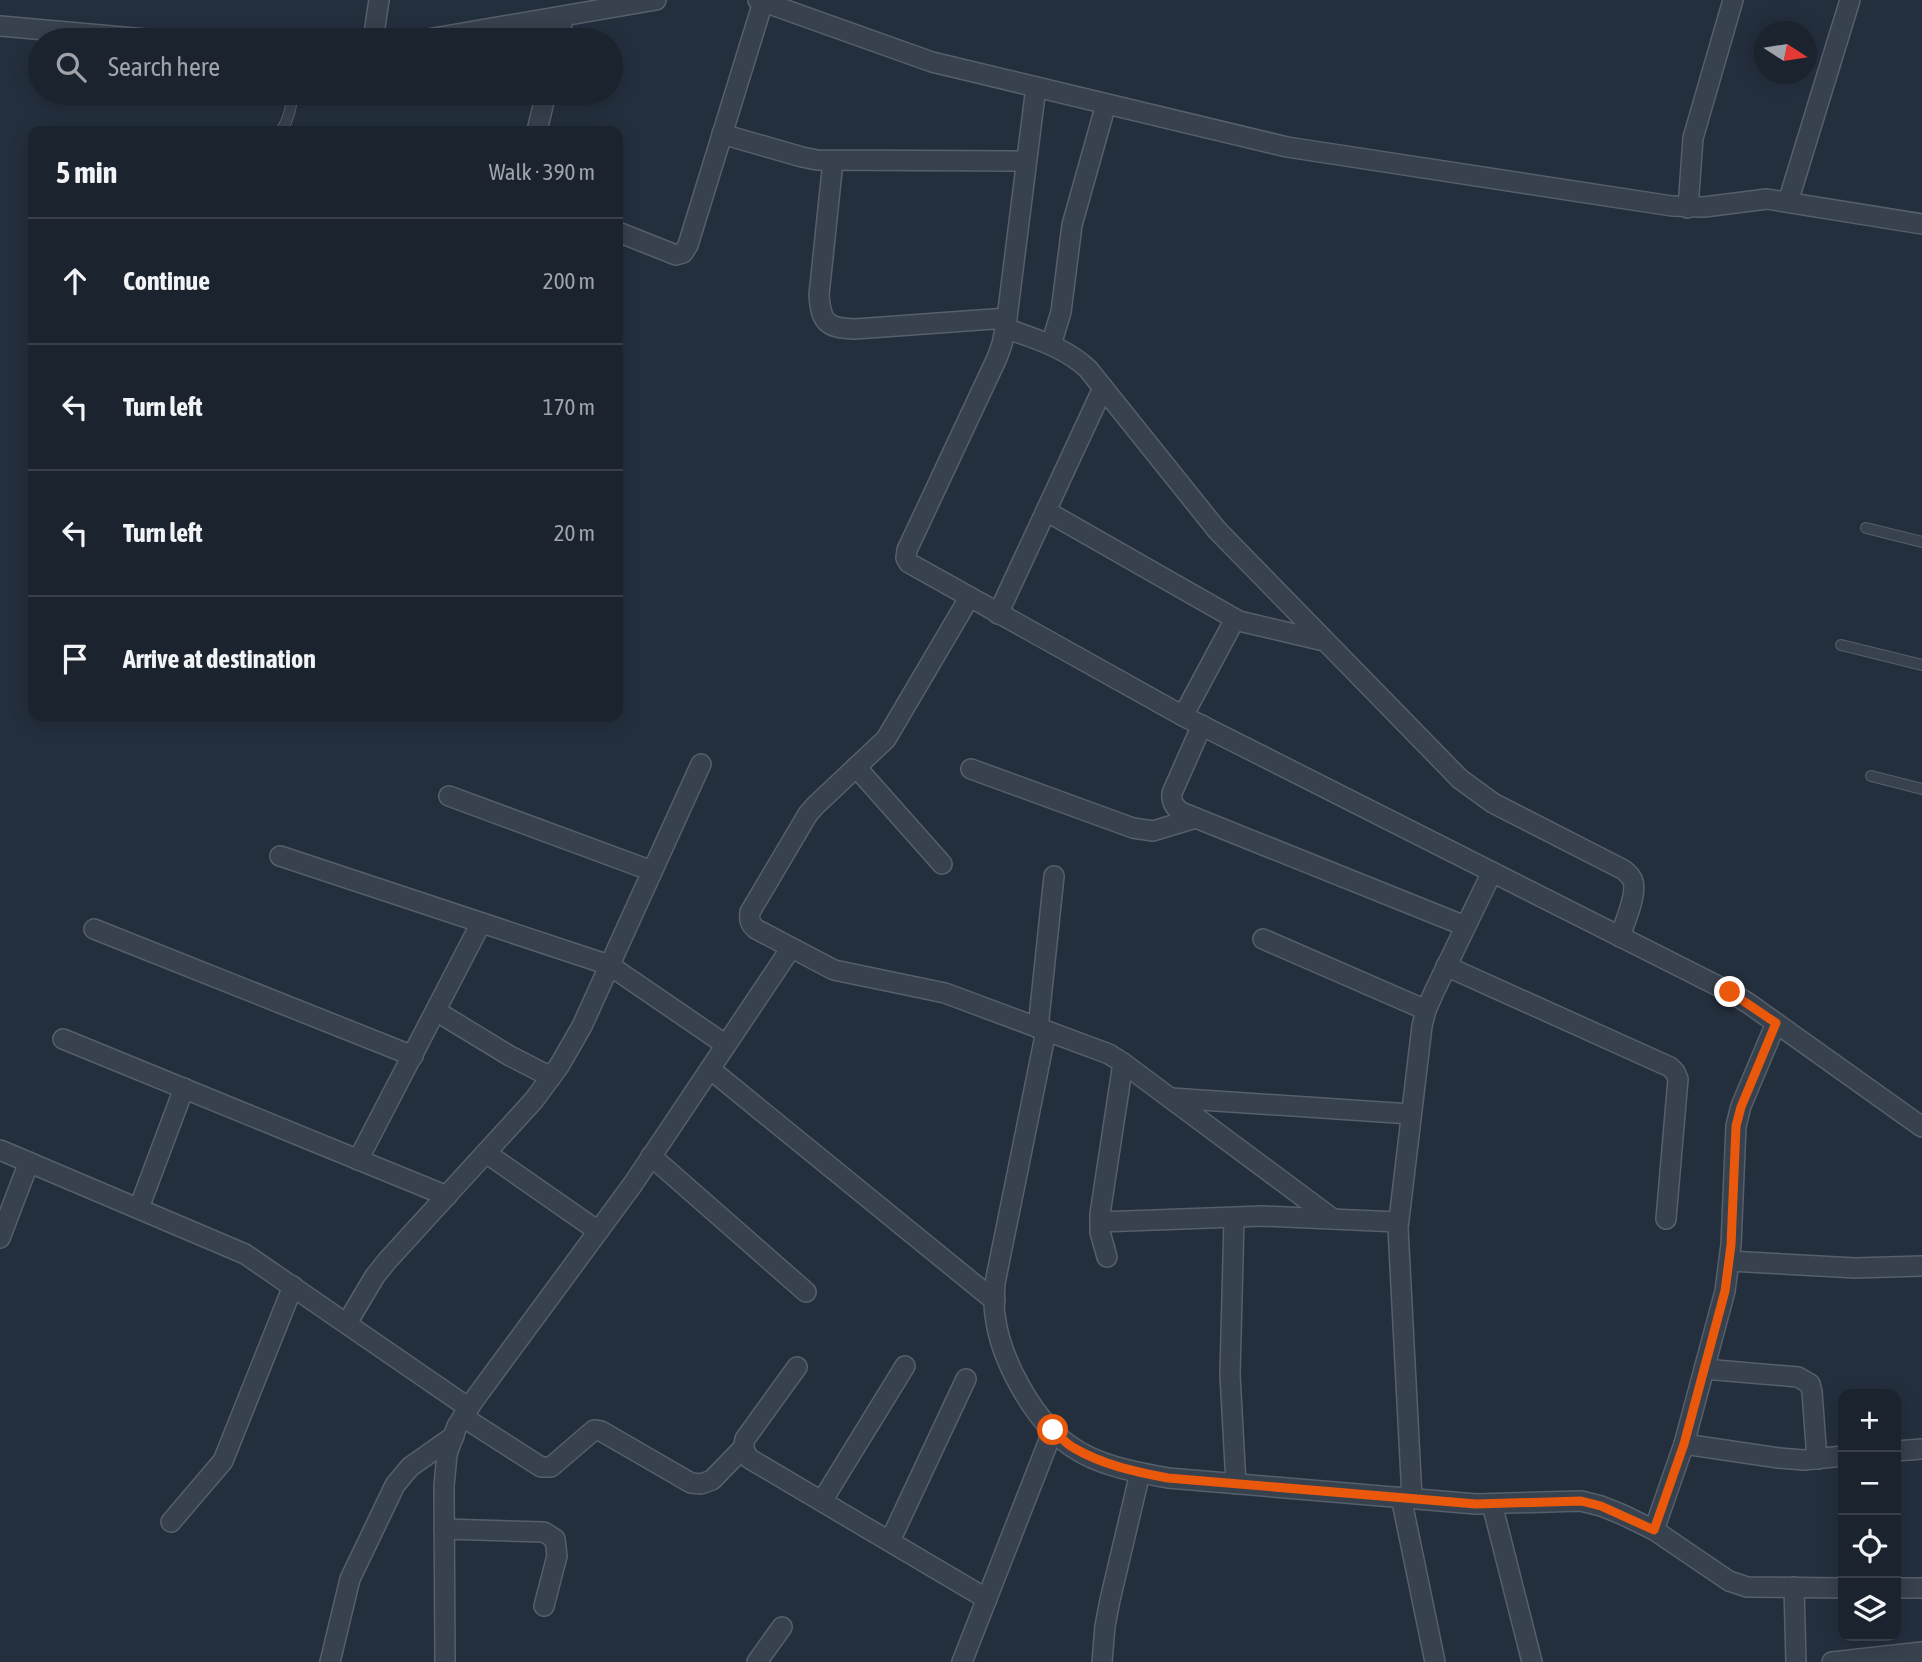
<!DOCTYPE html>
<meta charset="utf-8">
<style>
body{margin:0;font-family:"Asap Condensed",sans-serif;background:#282f3a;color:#f1f3f6}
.controls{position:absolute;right:21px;bottom:21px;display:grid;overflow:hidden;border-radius:14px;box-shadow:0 4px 18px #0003}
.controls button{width:63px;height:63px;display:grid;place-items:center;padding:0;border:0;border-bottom:2px solid #39404a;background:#1b232e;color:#f1f3f6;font:35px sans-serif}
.compass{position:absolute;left:1754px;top:21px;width:63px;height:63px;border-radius:50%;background:#1b232e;box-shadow:0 4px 18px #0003;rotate:102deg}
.stop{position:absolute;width:21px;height:21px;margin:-16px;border:5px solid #ea580c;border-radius:50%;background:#fff}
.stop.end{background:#ea580c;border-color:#fff;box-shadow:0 2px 7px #0008}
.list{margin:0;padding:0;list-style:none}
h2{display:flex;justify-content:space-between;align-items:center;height:91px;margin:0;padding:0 28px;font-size:30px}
h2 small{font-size:23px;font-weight:400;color:#a0a4aa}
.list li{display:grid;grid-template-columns:46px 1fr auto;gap:21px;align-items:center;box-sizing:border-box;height:126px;padding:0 28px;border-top:2px solid #39404a}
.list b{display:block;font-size:26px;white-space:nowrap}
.list em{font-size:23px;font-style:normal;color:#a0a4aa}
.icon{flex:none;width:38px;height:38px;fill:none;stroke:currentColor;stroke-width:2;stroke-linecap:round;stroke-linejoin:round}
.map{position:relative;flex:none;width:1922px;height:1662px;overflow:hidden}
.search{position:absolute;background:#1b232e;box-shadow:0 4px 18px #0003;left:28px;top:28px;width:595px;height:77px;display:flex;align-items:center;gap:18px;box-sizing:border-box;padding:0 24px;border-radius:38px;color:#a0a4aa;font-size:26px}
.panel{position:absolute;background:#1b232e;box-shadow:0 4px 18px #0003;left:28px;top:126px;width:595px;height:595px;border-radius:14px}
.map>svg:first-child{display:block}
</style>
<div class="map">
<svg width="1922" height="1662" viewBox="0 0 1922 1662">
<rect width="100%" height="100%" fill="#242f3e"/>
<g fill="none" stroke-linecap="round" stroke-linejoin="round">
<g stroke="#565f6c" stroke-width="12">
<g id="lane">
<path d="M281,131c8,-12 11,-23 11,-38"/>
<polyline points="1866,528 1922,542"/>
<polyline points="1841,645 1922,665"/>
<polyline points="1871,776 1922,789"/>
</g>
</g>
<g stroke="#565f6c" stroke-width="22">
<g id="street">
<polyline points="758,0 932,62 1287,147 1672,206 1704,207 1767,199 1922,224"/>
<polyline points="0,26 157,40"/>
<polyline points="373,40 379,0"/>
<polyline points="422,40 656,0"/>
<polyline points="558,40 564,16"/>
<polyline points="1036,87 1007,318 1002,344 997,358 907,550 906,558 909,563 1183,716 1730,992 1748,1003 1922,1127"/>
<polyline points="537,131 546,93"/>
<polyline points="722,134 802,157 817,160 1026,161"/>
<path d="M833,161l-14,134c2,28 8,33 36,34l152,-11"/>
<polyline points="1788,202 1850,0"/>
<polyline points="1688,208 1693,138 1733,0"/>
<polyline points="618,232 676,255 683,253 688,245 763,2"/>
<path d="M1005,328c30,11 60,19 83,41l129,161 243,249 33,24 131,67c3,3 6,5 8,9 7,13 -8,44 -12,58"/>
<polyline points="1051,345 1061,312 1072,225 1106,104"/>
<polyline points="1046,511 1239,621 1324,641"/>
<path d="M969,598l-83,141 -70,66 -8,9 -58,98c-1,8 0,12 6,17l78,41 111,23 164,61 14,9 210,156"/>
<polyline points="998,614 1103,388"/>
<polyline points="1183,716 1235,619"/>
<path d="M1202,725l-30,68c-1,9 2,14 9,19l284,114"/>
<polyline points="856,767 942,864"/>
<polyline points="971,769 1133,828 1153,831 1196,818"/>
<polyline points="449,796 652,871"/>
<polyline points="280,856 609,965 726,1045"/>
<polyline points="94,929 413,1056"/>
<polyline points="1263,939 1426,1010"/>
<polyline points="1446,966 1670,1067 1675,1072 1678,1079 1666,1219"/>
<polyline points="436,1011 510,1056 551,1077"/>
<polyline points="1038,1028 1054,876"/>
<path d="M1046,1031l-51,252c0,10 -2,22 0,32 5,44 39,107 77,132 27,19 64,25 96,31l308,26 105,-3 20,5 20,8 33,16 75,51 18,6 96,1"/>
<polyline points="63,1039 447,1196"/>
<polyline points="710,1069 995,1301"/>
<polyline points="1171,1098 1411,1114"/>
<polyline points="0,1150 245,1254 469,1408"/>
<polyline points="486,1153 598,1231"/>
<polyline points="651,1156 806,1292"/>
<polyline points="358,1160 481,923"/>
<polyline points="139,1208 184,1088"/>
<polyline points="1234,1218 1230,1375 1236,1484"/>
<polyline points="1100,1222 1263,1216 1398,1222"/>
<polyline points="0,1238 29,1162"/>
<polyline points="1107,1257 1100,1232 1100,1214 1123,1063"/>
<polyline points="1729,1261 1855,1268 1922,1266"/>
<polyline points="347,1323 375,1276 387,1261 534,1100 559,1066 582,1026 701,764"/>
<path d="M797,1367l-52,72c-2,9 -1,13 5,20l237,140"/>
<polyline points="1704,1369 1798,1377 1810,1384 1812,1392 1817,1459"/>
<polyline points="463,1417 541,1467 551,1467 594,1430 601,1431 691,1483 701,1484 712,1480 744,1447"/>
<polyline points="1684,1444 1779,1458 1804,1460 1843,1456"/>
<polyline points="1896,1451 1922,1449"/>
<polyline points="1401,1497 1435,1662"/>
<polyline points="1412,1498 1398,1228 1422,1026 1426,1010 1435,990 1492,872"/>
<polyline points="822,1501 905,1366"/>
<polyline points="1492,1504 1532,1662"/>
<polyline points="171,1522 223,1461 293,1286"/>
<polyline points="444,1529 544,1532 555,1539 557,1556 544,1606"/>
<polyline points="1654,1530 1684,1444 1725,1291 1731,1245 1736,1126 1741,1106 1776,1023"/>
<polyline points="890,1541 966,1379"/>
<polyline points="1794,1587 1796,1662"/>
<polyline points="1896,1588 1922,1588"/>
<polyline points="330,1662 350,1579 395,1485 410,1467 454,1436"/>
<polyline points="445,1662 444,1486 447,1454 457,1426 474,1400 633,1184 791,948"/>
<polyline points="757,1662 782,1627"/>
<polyline points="962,1662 1053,1430"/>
<polyline points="1102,1662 1105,1626 1110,1600 1140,1473"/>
<polyline points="1832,1662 1922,1652"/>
</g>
</g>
<use href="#lane" stroke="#38414e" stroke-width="10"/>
<use href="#street" stroke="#38414e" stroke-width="19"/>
</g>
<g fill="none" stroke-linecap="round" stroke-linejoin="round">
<path stroke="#ea580c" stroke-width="9" d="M1053,1430c7,6 13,14 21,18 29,17 62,24 94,30l308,26 105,-3 20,5 53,24 30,-86 41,-153 6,-46 5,-119 5,-19 35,-84 -46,-31"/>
</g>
</svg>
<div class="controls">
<button>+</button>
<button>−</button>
<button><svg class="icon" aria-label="locate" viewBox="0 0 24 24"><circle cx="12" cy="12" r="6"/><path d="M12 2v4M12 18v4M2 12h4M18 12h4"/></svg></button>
<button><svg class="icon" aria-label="layers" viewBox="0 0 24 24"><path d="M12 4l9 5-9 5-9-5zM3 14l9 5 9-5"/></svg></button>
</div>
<svg class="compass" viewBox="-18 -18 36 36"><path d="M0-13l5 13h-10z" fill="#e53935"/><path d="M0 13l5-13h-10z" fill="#a0a4aa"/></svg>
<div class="stop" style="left:1053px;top:1430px"></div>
<div class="stop end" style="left:1730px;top:992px"></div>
<div class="search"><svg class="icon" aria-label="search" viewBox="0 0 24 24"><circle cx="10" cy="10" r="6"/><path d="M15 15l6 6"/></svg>Search here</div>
<section class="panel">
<h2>5 min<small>Walk · 390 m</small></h2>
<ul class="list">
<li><svg class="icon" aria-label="ahead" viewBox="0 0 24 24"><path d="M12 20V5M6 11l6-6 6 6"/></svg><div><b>Continue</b></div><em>200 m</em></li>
<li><svg class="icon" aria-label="left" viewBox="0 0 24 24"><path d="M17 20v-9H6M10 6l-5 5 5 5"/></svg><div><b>Turn left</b></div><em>170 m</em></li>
<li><svg class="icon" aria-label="left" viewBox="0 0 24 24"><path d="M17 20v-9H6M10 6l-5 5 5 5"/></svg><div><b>Turn left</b></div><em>20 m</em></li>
<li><svg class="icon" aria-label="arrive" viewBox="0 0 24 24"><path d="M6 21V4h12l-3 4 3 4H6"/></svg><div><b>Arrive at destination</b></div></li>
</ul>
</section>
</div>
